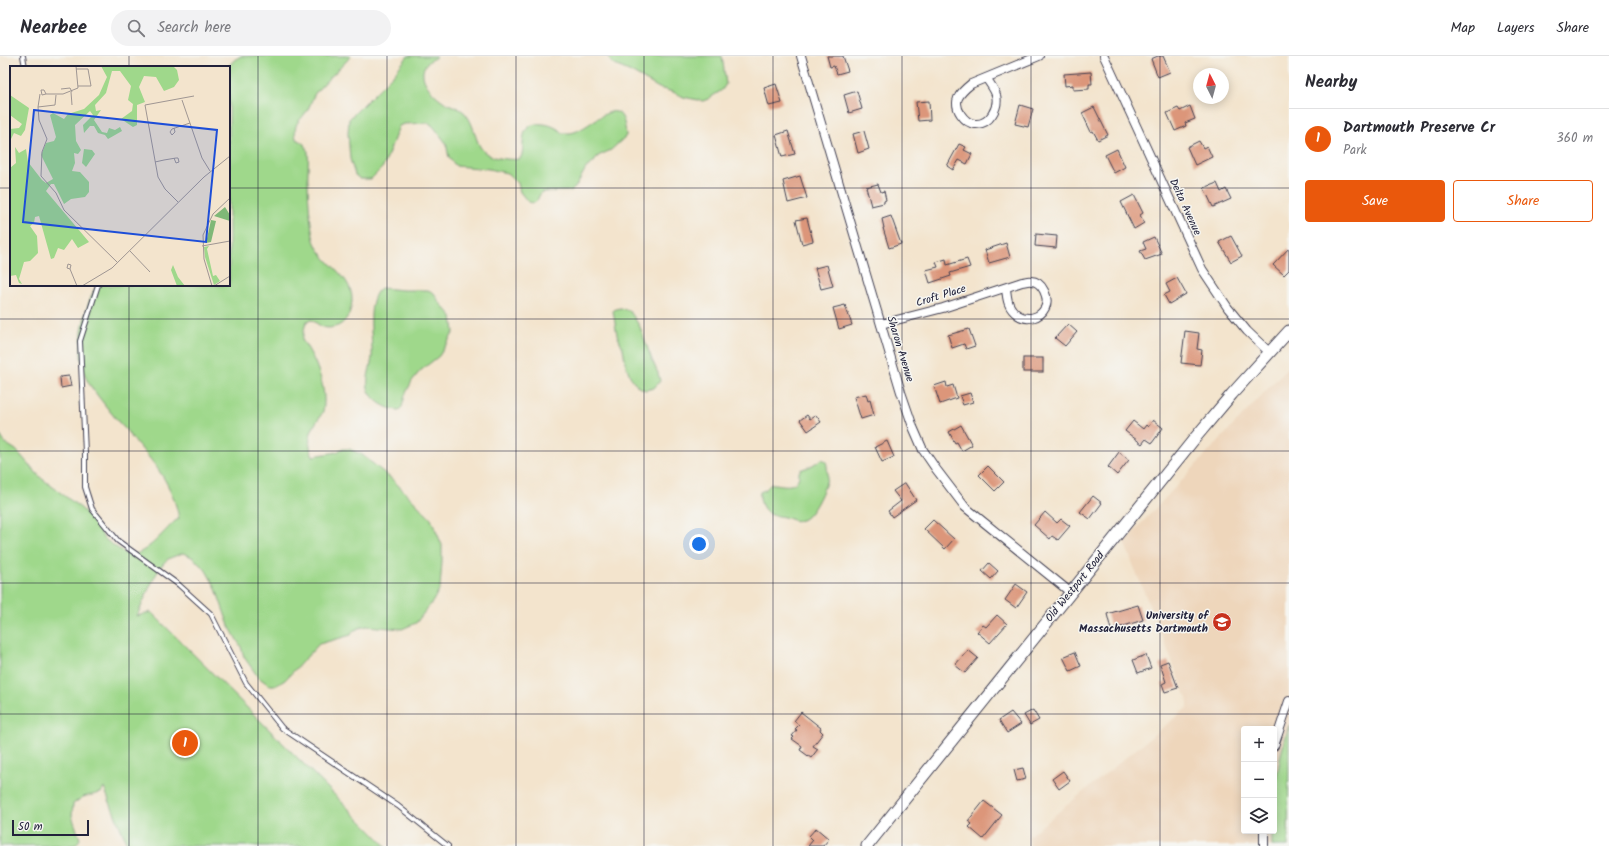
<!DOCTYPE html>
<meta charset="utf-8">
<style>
body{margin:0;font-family:Kalam,sans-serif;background:#f2f2f3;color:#2b2b33}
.controls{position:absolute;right:12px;bottom:12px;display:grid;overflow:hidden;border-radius:4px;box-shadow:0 2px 10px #0003}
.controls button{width:36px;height:36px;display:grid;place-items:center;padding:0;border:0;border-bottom:1px solid #e1e1e2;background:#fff;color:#2b2b33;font:20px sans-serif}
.compass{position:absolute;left:1193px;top:12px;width:36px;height:36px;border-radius:50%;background:#fff;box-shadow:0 2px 10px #0003;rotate:354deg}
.scale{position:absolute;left:12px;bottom:10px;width:77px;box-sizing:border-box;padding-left:4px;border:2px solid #22223b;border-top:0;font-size:11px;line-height:14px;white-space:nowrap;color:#22223b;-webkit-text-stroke:3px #f6f6f2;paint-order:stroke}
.you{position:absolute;left:699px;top:488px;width:14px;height:14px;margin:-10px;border:3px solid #fff;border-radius:50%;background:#1a73e8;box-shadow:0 0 0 6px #1a73e833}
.badge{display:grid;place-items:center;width:26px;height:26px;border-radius:50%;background:#ea580c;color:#fff;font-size:13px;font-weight:700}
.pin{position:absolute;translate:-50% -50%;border:2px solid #fff;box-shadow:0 1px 4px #0006}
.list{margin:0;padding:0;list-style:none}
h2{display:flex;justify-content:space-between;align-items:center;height:52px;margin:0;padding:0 16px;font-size:17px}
h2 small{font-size:13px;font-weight:400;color:#7c7c81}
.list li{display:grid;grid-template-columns:26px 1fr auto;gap:12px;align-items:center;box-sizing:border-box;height:60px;padding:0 16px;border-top:1px solid #e1e1e2}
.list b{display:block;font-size:15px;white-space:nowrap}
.list p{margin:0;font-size:13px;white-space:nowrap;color:#7c7c81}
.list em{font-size:13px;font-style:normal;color:#7c7c81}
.actions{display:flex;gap:8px;padding:12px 16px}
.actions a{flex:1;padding:9px 0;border:1px solid #ea580c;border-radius:4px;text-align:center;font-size:14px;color:#ea580c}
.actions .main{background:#ea580c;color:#fff}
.icon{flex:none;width:22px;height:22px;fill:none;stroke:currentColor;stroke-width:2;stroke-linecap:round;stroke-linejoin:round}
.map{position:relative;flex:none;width:1289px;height:790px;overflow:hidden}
header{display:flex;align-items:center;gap:24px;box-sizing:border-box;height:56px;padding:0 20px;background:#fff;border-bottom:1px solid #e1e1e2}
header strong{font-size:19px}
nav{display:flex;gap:22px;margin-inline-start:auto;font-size:14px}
.search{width:280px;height:36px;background:#f2f2f3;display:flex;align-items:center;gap:10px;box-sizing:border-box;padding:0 14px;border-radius:22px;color:#7c7c81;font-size:15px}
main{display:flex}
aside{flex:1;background:#fff}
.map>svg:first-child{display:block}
</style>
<header>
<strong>Nearbee</strong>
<div class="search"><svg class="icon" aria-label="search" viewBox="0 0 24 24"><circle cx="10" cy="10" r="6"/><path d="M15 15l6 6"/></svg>Search here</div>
<nav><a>Map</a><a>Layers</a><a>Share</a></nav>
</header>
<main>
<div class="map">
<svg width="1289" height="790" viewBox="0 0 1289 790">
<rect width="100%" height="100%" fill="#f6f6f2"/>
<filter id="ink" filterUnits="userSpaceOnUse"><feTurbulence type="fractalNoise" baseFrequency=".025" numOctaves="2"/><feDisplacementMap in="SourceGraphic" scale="8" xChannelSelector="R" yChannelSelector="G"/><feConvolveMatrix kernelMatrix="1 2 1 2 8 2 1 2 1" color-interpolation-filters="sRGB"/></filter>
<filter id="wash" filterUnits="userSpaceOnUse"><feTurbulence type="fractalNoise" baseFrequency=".012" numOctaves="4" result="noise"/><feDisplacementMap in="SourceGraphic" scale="16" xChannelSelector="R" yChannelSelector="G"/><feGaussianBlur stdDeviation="0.9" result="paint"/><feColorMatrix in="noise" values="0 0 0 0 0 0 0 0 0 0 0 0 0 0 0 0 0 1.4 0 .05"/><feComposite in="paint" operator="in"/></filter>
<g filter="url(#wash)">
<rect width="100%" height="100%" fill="#f3e4cd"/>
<path fill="#eed6bb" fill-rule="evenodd" d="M1289,310v480h-259l-1,-10 159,-129v-6l-64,-159zM1244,673h30v102h-30z"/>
<g fill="#9fd88b" stroke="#607d63">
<path d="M241,0h110c-11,13 -24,23 -35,36 -4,5 -5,12 -8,17 -8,14 -15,11 -12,30 4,2 9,5 11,9 3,8 0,25 1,34 0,17 2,37 5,54 6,31 51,40 36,78 -3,6 -8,12 -15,13 -10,3 -15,-2 -22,-7l-5,1 -2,5 -3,14c13,17 26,49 21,71 -1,3 -4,7 -6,10 -8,12 -10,22 -4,35l24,-4 4,-3h8l12,5 32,26 38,39 11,26v17l-2,26 -7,13 -17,22 -14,6 -35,-3 -8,2 -6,3 -2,4 -32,9 -34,36 -8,5h-8l-11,-8 -14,-20 -3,-10 -12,-21 -14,-40 -10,-17 -7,-6 -4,-5 -11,-5c-5,2 -11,4 -15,6 -11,7 -25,44 -31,57l14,-4 235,234h-258l-24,-58 -3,5 -18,4 -10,7 -1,12 8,23 -4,6 -76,1v-411l5,8 11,7 25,28 41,31 18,20 3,9 23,16c16,6 38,-23 49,-33l4,-2c-6,-35 -25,-57 -49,-83 -3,-7 -9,-10 -13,-16 -9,-11 -17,-21 -25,-32 -20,-24 -10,-78 5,-103h132v-218h-1l6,-7z"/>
<path d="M408,0h29c-3,3 -7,4 -10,7 -13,15 8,34 21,41 5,2 11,4 16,8 16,17 7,42 35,46 8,1 13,2 21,1 6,-9 -1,-26 10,-33 8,-5 23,-1 29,4 3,2 1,3 5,3 2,0 4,0 6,0 21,-2 53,-49 56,3l-15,14 -13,6 -4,6 -8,6 -11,20 -5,3 -28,1 -3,4 -2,5 -3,2 -6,-1 -8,-10 -2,-9 -11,-10 -18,-4 -33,-3 -7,-8 -3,-15 -13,-17 -4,-3 -25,1 -5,2 -7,18 -7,19 -3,5 -11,11h-11l-5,-4 -5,-16 -2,-26 1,-14 44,-44z"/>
<polygon points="608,0 722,0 726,28 722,34 708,43 703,45 683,41 673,36 659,32 631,16 615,9 611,6"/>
<path d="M381,232l22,2h25l6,3 5,9 13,14 2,16 -15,24 -19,15 -8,10 -7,14 -3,12 -3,3c-12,0 -28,-10 -31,-22 -2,-10 3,-21 4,-31 1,-18 -7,-58 9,-69z"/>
<polygon points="620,252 630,255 640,271 652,304 658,317 660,325 654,332 645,334 638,331 630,320 625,306 623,292 617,279 613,255 615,253"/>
<path d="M822,403l4,2c2,8 2,16 -1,24 -3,9 -13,30 -21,34 -8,4 -13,0 -20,-2 -4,-1 -9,-1 -12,-2 -10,-4 -13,-15 -12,-23l5,-2 6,-6c8,-1 22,6 27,-5 2,-3 0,-6 2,-9l11,-4z"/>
<polygon points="1289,669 1288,790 1272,790 1272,775 1274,775 1274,735 1281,698"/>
</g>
<g id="blocks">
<g fill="#dc967a">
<polygon points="827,0 843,0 848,15 837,18 834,10 830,11"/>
<polygon points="1158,0 1163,0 1170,16 1158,21 1151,3"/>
<polygon points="1091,16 1092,28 1089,28 1089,33 1073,34 1073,29 1065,30 1064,18"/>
<polygon points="776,28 782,47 769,50 764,32"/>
<polygon points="857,35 862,53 849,57 844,39"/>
<polygon points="929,45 930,64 918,65 916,46"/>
<polygon points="1020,49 1033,53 1028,71 1015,68"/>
<polygon points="1190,50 1195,63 1185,67 1186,70 1175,75 1167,57 1178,52 1180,55"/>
<polygon points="1094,51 1108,79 1098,84 1093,75 1091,76 1082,57"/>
<polygon points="788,75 795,98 782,101 776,79"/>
<polygon points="864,75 869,93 858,97 853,78"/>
<polygon points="1199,85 1203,92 1207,90 1212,101 1195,109 1187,91"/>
<polygon points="959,88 966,91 964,94 972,98 967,108 959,104 953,114 947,110"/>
<polygon points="1117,93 1125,111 1114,117 1105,99"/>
<polygon points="800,120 807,142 788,147 783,125"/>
<polygon points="1217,127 1221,136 1226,133 1231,143 1213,151 1204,132"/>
<polygon points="878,128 881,136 884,135 886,144 884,145 884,147 871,150 866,131"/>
<polygon points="1134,139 1143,157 1140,159 1144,167 1134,173 1121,146"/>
<polygon points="891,160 901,188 889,192 883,172 884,172 882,163"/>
<polygon points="807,162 813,185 802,188 796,164"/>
<polygon points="1036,178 1057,180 1056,192 1035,190"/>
<polygon points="1231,180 1242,200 1231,206 1219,186"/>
<polygon points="1154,181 1162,198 1145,204 1140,195 1146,193 1143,186"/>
<polygon points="1006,187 1010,201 989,207 985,194"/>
<polygon points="1289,192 1289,214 1284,219 1273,209"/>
<polygon points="946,203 947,209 967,203 970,211 950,217 951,220 930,227 926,214 938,211 936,206"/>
<polygon points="827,209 833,230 821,233 815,212"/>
<polygon points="1177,222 1186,238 1169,248 1164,239 1170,236 1166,228"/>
<polygon points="845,249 852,269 839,273 833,252"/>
<polygon points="1068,268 1077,276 1065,290 1055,282"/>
<polygon points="969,273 975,290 966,293 964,288 952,292 948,279"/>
<polygon points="1185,275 1199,277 1197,293 1202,294 1200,309 1181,307"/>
<rect x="1023" y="302" width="20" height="14"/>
<polygon points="69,320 71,330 61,332 60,321"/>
<polygon points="946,326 947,331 953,329 957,342 940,348 934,330"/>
<polygon points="970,337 973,346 963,349 960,340"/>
<polygon points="866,338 868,345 870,344 874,359 861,363 854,341"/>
<polygon points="807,359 810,363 816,359 821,366 808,375 800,364"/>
<polygon points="1153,364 1163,372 1152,387 1146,383 1142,388 1125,375 1133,365 1143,373 1146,369 1148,371"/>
<polygon points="961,369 972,389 962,395 957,386 955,387 949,376"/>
<polygon points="887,385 894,401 882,406 875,391"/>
<polygon points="1119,396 1129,404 1117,419 1108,411"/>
<polygon points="988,410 1004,426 995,435 979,419"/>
<polygon points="905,427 916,444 892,461 888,455 901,445 893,435"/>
<polygon points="1093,440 1102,447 1090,463 1080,456"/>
<polygon points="1045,456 1057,467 1061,463 1070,470 1058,484 1052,480 1050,483 1034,469"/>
<polygon points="933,464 954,483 945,493 924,473"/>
<polygon points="989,507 998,515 991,523 982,515"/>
<polygon points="1016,528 1027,536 1016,552 1005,544"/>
<polygon points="1138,549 1143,564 1111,574 1107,558"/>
<polygon points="997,559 1007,568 990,587 977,576 983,569 986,571"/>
<polygon points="968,594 978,602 965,617 955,609"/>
<polygon points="1075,596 1081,610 1070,615 1063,601"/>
<polygon points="1146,599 1151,612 1138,617 1133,604"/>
<polygon points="1168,605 1178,632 1165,636 1162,628 1166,626 1160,608"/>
<polygon points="1033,654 1039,664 1030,669 1024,659"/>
<polygon points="801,656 821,672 820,674 823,677 813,690 818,693 811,702 800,694 802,690 792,683 794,681 792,680 797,674 795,673 799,669 794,665"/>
<polygon points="1011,656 1021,668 1007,677 999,664"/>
<polygon points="1023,712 1026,723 1017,725 1014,714"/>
<polygon points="1063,715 1070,725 1059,733 1052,723"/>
<polygon points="984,745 1002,759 983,783 969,771 972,768 968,765"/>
<polygon points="816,772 829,783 823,790 808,790 813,784 809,780"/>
</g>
</g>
</g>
<g filter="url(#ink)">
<use href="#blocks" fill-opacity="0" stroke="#413f51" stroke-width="1"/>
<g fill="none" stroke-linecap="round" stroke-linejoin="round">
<g stroke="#413f51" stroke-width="6">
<g id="service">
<polyline points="23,0 25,11"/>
<polyline points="98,229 80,285 85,397 85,431 92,453 118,485 179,529 211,558 246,627 282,672 398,750 448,790"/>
</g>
</g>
<g stroke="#413f51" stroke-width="10">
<g id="minor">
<polyline points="801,0 901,336 913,371 923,394 936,413 965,451 1070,536"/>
<polyline points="1104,0 1202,213 1228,252 1247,275 1269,296"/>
<path d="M987,23c3,5 8,11 9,16 3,12 -6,30 -21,29 -11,-1 -21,-16 -17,-26 3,-6 8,-10 13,-14l68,-28"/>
<path d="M881,268l62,-16 79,-26c3,0 6,-2 9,-1 11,0 19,17 14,27 -5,10 -18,13 -27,7 -10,-7 -11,-15 -12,-27"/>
<polyline points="1274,690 1289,645"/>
<polyline points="1264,775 1264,790"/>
</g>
</g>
<g stroke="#413f51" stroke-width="13">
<polyline id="secondary" points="867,790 1195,382 1232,338 1289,275"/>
</g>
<use href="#service" stroke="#fff" stroke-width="4"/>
<use href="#minor" stroke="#fff" stroke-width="8"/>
<use href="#secondary" stroke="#fff" stroke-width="11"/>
</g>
</g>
<path fill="none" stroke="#22223b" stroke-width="1" stroke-opacity="0.55" d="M129,0v11M258,0v790M387,0v790M516,0v790M644,0v790M773,0v790M902,0v790M1031,0v790M1160,0v790M0,132h11M229,132h1060M129,229v561M0,263h1289M0,395h1289M0,527h1289M0,658h1289"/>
<defs>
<g id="university-disc" transform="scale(1)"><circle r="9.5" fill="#c8321e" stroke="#f6f6f2"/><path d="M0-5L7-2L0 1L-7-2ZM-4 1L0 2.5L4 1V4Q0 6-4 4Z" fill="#fff"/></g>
</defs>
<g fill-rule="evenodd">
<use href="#university-disc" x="1222" y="566"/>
</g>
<g text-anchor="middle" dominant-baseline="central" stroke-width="3" stroke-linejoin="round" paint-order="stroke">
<g font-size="11" fill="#22223b" stroke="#f6f6f2">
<text transform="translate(1185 151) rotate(65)">Delta Avenue</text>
<text transform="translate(941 240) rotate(-17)">Croft Place</text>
<text transform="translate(900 293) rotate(73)">Sharon Avenue</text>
<text transform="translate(1075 531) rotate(-51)">Old Westport Road</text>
</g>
<g font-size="11" font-weight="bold" fill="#22223b" stroke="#f6f6f2" text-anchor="end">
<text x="1208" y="560">University of<tspan x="1208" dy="13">Massachusetts Dartmouth</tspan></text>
</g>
</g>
<g transform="translate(10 10)">
<rect width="220" height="220" fill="#f3e4cd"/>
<path d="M91,0h72l4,4 2,10 -5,7 -10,4 -8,-14 -12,-1 -5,11 6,15 -8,3v20l-4,2 -12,-8 11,-8 1,-7 -5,-4 3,-14 -11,-15h-8l-6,22 -11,12 1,6 5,-1 -7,10 8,12 5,1 2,-5 6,2 5,-3 2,4 -14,8 -3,-4 -7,-2 -4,-7h-4l-6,7 -1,-8 10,-10 -3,-4 -15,14 1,16 5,9 -3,4 -4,-1 1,10 -3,8 8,1 9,10v10l-4,5 -14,2 -7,5 -10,-20h-3l-5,7 43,51 -11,6 -6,-9 -8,11 -6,-2 -4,10 -3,1 -12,-43 -4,1 -1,6 -4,3 7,10 1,17 -8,8 -6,1 -5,17 3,5 -3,-1 -3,-8 -6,1v-108l6,-5 -1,-16 4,6 7,-4 2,13 14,18 4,3 7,-4 -12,-24 5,-12 8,-2 2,-4 -6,-22 3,-2 11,6 4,-5 16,-5 15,-14 8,-18zM0,29l19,13 -4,22 -4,6 -7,-3 -4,8v-12l9,-1 3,-4 -12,-9zM74,83l8,1 3,4 -9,13 -4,-4zM199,180l-2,3 6,27 3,-1 4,6 -6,4 -9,-28 -1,-10zM163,199l5,12 7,9h-8l-6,-16z" fill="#9fd88b"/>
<path d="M215,141l5,8v6l-16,-5zM201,154l5,1 -5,21 -5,1z" fill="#7fb877"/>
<path fill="none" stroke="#9f9693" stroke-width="1" d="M66,3h12l3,17h-13M51,23l9,-1 2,4M61,26l1,13M30,28l-2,13 17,-2 1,-10M36,28l-2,-4h-3l1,5 4,-1h17l15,-6 -2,-22M172,34l20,58 8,13M28,41l1,13 8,19 -5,13 -1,24 15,17 8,17 53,52M164,62l1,4 -3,3 -2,-3 2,-3 18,-6M145,96l9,-2 12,-2h2l1,4 -3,1 -2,-5M168,136l-13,-13 -7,-12 -13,-72 49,-9M192,180l28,-5M120,185l20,21M60,203l1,-4 -3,-1 -1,4 3,1 7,17M72,220l30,-18 92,-91 26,-21M202,220l-8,-27 -1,-24 10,-21 17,-16M204,220l16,-10"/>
<path fill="#1d4ed8" fill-opacity="0.15" stroke="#1d4ed8" stroke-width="2" d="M24,44l183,20 -11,112 -183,-20z"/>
<rect width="220" height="220" fill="none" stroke="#22223b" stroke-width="2"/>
</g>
</svg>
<div class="controls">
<button>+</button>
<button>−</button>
<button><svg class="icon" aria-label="layers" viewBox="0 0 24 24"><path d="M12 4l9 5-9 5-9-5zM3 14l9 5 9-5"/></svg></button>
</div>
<svg class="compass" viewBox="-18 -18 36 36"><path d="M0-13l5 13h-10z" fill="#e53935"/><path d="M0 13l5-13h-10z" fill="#7c7c81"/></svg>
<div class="scale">50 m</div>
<div class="you"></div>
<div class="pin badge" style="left:185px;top:687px">1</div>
</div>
<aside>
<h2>Nearby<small></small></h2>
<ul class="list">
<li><span class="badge">1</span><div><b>Dartmouth Preserve Cr</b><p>Park</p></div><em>360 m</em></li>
</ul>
<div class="actions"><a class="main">Save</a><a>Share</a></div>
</aside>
</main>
